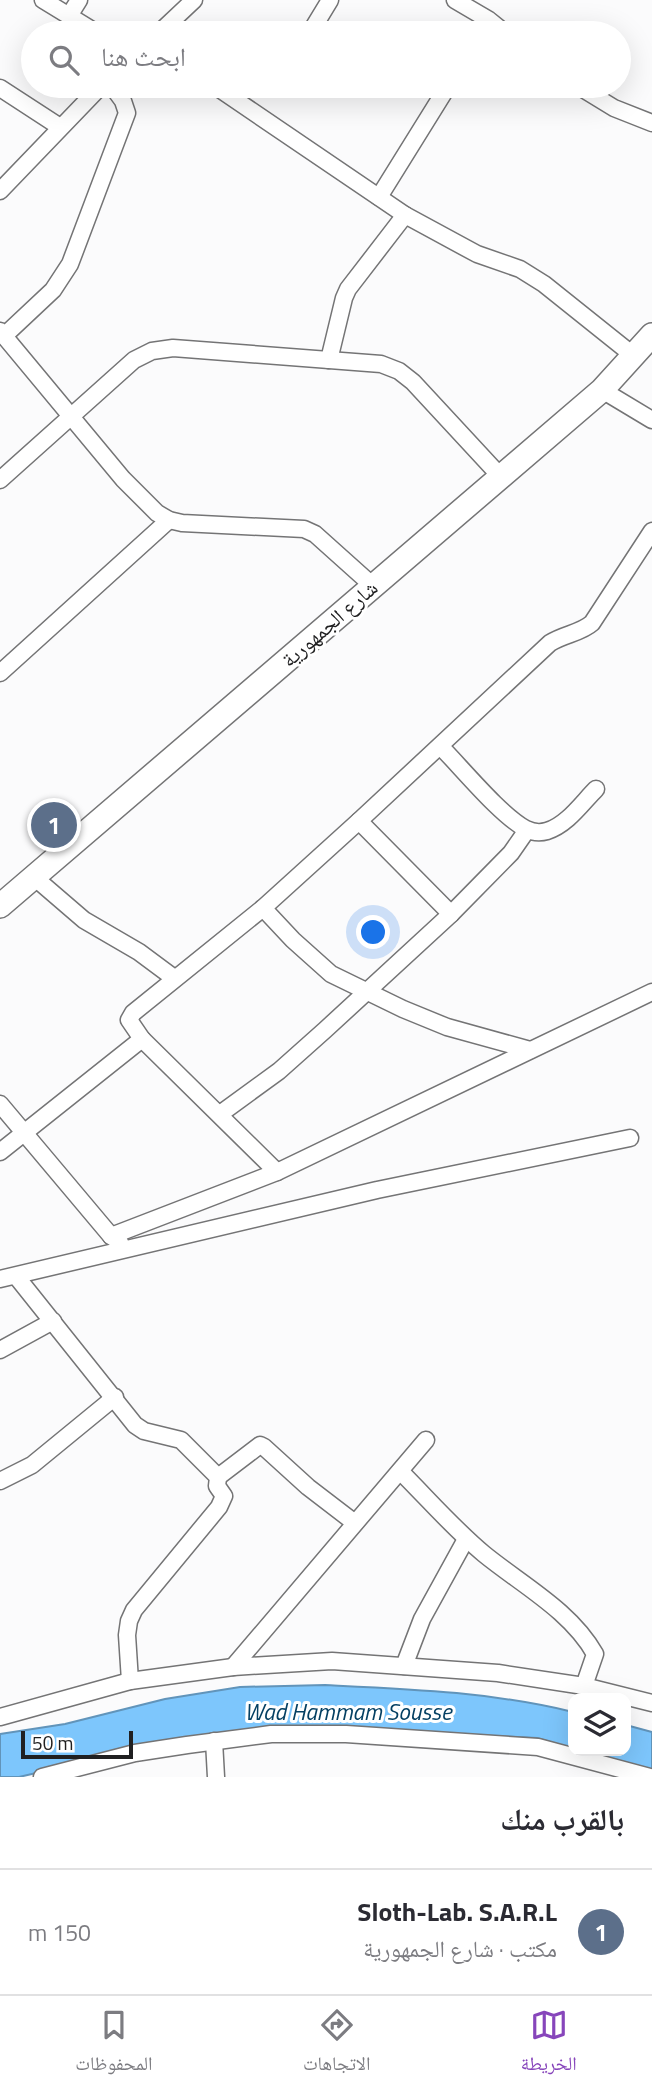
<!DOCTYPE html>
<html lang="ar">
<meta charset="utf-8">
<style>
body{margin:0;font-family:"Titillium Web","Noto Naskh Arabic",sans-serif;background:#f7f7f7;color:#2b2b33;direction:rtl}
.controls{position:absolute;right:21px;bottom:21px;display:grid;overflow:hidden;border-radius:14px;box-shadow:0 7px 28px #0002}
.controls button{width:63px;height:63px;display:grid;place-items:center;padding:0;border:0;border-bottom:2px solid #e1e1e2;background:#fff;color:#2b2b33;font:35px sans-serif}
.scale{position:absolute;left:21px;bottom:18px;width:112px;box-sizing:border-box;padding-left:7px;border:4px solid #202021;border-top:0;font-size:19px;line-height:24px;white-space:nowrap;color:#202021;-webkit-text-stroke:5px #fff;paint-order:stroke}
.you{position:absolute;left:374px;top:933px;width:24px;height:24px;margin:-18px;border:5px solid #fff;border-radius:50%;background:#1a73e8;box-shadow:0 0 0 10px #1a73e833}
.badge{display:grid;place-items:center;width:46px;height:46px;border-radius:50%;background:#8746bb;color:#fff;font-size:23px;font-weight:700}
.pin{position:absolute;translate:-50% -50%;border:4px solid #fff;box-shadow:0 2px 7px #0006}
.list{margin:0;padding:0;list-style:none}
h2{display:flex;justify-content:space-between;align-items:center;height:91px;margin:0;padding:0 28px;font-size:30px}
h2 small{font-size:23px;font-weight:400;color:#7c7c81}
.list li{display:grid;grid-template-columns:46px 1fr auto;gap:21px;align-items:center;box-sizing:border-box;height:126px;padding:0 28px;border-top:2px solid #e1e1e2}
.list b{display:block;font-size:26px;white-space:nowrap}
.list p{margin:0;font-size:23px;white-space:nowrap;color:#7c7c81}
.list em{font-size:23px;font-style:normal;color:#7c7c81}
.icon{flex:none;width:38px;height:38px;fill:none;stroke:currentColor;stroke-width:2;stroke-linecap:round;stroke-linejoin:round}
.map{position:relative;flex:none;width:652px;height:1777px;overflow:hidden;direction:ltr}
.search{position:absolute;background:#fff;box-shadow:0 7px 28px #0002;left:21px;right:21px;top:21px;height:77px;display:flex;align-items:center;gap:18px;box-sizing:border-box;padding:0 24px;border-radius:38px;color:#7c7c81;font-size:26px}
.sheet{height:217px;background:#fff}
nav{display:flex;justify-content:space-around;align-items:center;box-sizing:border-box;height:98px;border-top:2px solid #e1e1e2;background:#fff;font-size:19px;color:#7c7c81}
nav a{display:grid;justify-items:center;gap:4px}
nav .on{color:#8746bb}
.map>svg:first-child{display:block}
</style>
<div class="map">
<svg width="652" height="1777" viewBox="0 0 652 1777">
<rect width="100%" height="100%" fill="#fbfbfc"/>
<g fill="#7dc6fc" stroke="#6194ba" stroke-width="2">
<path d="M325,1685c84,4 167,7 248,27v37l-36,-11 -211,-10 -251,36 -56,13h-19v-43l65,-10 100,-25 75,-12z"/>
<polygon points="626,1725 652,1732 652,1773 579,1751 626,1751"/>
</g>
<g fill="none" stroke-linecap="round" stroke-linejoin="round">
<g stroke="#747475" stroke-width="19">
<g id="street">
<polyline points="43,0 97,33"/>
<polyline points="455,0 489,20 505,33"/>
<polyline points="69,16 79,0"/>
<polyline points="159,33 194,0"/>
<polyline points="310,33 330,0"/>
<polyline points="215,86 405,215 477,254 520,269 544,284 634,356"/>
<polyline points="578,86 614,108 652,123"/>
<polyline points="0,88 60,127"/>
<polyline points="0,191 101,86"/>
<polyline points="379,197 448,86"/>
<polyline points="0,331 123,479 157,513 169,520 182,523 304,529 315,534 373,586"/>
<polyline points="4,336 53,290 70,264 127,113 123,101 112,86"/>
<polyline points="329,360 344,298 348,289 405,215"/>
<polyline points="602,390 652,420"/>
<polyline points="0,480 134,360 152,351 173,348 381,364 399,371 413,382 501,477"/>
<polyline points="0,673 169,520"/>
<path d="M440,746c22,22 60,69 86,83 6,3 14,4 21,2 20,-6 35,-28 49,-42"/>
<polyline points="359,821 451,914"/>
<polyline points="34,877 84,920 139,952 174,978"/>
<polyline points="263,908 293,940 331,974 403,1009 447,1027 530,1050"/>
<polyline points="0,1104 111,1236 120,1242"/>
<polyline points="220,1114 279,1071 325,1030 451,914 511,853 527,830"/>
<polyline points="0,1152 142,1039"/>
<path d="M277,1172l-135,-133 -13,-19 4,-7 130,-105 96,-87 191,-178c14,-9 31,-10 42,-20l60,-92"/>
<polyline points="111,1236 277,1172 652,992"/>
<polyline points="16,1276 135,1425 144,1431 181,1440 218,1477 217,1486 224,1496 219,1507 134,1610 129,1621 127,1635 130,1681"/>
<polyline points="0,1279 377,1190 630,1138"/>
<polyline points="0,1350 53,1321"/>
<path d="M400,1471c28,28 54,58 84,83 38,31 87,57 111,100l-11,32"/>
<polyline points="218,1477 260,1445 264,1447 308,1487 355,1523"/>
<polyline points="0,1481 32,1465 115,1397"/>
<polyline points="404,1666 422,1619 466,1539"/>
<polyline points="233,1667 426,1440"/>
<polyline points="0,1717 130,1681 233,1667 332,1661 498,1673 584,1686 652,1703"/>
<polyline points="214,1741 216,1777"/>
<polyline points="42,1777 135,1753 187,1745 271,1734 346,1734 538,1747 650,1777"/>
</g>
</g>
<g stroke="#747475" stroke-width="26">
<polyline id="secondary" points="0,906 602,390 652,335"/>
</g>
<use href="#street" stroke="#fff" stroke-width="16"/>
<use href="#secondary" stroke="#fff" stroke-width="23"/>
</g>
<g text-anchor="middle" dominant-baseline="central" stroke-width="6" stroke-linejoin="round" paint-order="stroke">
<g font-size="21" fill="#202021" stroke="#fff">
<text transform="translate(329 623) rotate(-41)">شارع الجمهورية</text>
</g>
<g font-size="23" font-style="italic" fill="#054063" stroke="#fff">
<text x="348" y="1711">Wad Hammam Sousse</text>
</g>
</g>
</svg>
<div class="controls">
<button><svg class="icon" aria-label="layers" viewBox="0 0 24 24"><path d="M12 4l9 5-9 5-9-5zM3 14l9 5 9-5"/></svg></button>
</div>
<div class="scale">50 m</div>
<div class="you"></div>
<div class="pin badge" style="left:54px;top:825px;background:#5c6f8a">1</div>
<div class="search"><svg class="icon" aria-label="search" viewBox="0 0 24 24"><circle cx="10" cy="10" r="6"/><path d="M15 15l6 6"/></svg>ابحث هنا</div>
</div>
<section class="sheet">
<h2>بالقرب منك<small></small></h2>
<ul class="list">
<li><span class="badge" style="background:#5c6f8a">1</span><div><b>Sloth-Lab. S.A.R.L</b><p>مكتب · شارع الجمهورية</p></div><em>150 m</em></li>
</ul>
</section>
<nav>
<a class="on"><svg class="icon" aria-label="map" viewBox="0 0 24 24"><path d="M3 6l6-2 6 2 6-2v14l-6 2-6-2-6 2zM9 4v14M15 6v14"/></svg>الخريطة</a>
<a><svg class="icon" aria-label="directions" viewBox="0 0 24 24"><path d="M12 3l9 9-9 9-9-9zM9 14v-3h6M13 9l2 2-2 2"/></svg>الاتجاهات</a>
<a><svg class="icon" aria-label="saved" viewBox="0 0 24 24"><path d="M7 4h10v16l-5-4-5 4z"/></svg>المحفوظات</a>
</nav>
